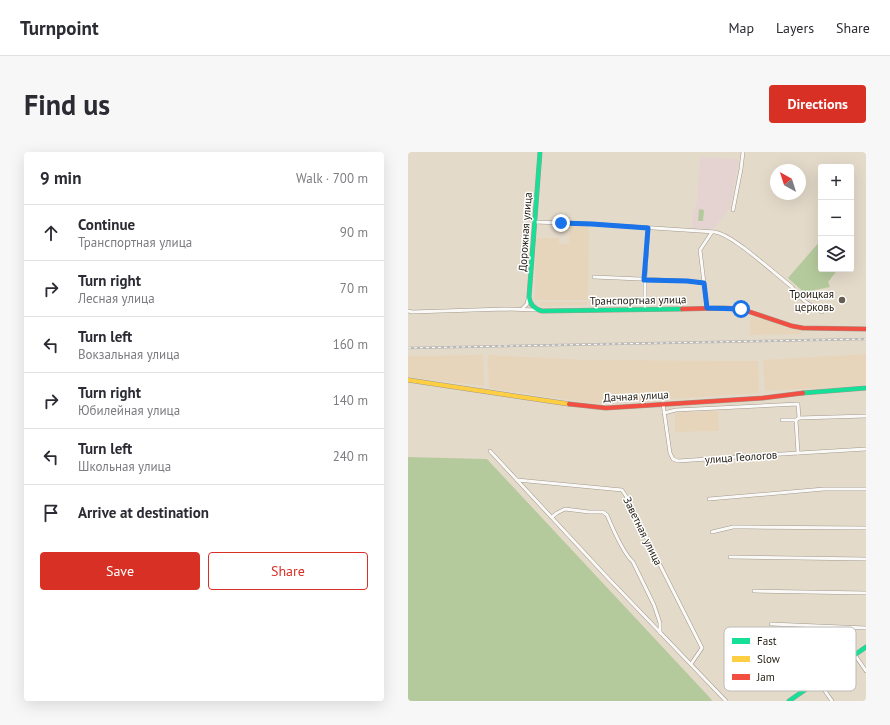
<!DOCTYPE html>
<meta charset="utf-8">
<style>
body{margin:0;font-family:"PT Sans",sans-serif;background:#f7f7f7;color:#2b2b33}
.controls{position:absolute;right:12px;top:12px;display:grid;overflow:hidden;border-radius:4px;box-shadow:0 4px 16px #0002}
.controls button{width:36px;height:36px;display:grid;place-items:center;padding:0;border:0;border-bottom:1px solid #e1e1e2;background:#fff;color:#2b2b33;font:20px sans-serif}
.compass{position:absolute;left:362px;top:12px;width:36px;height:36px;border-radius:50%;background:#fff;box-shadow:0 4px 16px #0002;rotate:321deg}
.stop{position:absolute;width:12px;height:12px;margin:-9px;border:3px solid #1a73e8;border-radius:50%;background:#fff}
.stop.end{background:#1a73e8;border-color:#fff;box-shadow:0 1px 4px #0008}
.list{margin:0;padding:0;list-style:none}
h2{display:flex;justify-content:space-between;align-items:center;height:52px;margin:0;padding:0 16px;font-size:17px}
h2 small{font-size:13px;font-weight:400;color:#7c7c81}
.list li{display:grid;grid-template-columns:26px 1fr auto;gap:12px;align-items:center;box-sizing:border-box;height:56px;padding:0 16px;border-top:1px solid #e1e1e2}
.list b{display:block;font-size:15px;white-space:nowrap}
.list p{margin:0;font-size:13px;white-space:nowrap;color:#7c7c81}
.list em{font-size:13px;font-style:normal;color:#7c7c81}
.actions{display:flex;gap:8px;padding:12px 16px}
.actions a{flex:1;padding:9px 0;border:1px solid #d93025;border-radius:4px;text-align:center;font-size:14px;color:#d93025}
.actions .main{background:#d93025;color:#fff}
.icon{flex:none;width:22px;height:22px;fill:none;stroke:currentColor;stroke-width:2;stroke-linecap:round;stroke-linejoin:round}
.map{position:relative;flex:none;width:458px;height:549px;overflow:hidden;border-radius:4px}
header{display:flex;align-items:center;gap:24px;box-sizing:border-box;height:56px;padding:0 20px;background:#fff;border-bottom:1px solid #e1e1e2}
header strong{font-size:19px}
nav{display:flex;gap:22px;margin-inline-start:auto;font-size:14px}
.intro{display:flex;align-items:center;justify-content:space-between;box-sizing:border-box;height:96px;padding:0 24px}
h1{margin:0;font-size:28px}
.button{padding:10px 18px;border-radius:4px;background:#d93025;color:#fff;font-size:14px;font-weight:700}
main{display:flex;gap:24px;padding:0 24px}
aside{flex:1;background:#fff;border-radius:4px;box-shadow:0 4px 16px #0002}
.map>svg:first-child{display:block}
</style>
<header>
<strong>Turnpoint</strong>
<nav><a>Map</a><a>Layers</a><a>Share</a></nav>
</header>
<div class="intro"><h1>Find us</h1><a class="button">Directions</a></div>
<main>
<aside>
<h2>9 min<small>Walk · 700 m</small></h2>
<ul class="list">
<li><svg class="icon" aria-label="ahead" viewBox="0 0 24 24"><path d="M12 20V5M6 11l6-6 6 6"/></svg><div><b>Continue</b><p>Транспортная улица</p></div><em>90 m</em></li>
<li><svg class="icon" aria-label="right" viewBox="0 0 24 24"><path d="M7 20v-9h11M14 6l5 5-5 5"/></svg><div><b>Turn right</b><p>Лесная улица</p></div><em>70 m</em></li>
<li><svg class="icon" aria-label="left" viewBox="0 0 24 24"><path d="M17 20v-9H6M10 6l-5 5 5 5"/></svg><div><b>Turn left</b><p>Вокзальная улица</p></div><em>160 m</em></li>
<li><svg class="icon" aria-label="right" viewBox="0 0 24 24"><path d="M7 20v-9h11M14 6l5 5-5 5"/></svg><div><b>Turn right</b><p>Юбилейная улица</p></div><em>140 m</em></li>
<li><svg class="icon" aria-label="left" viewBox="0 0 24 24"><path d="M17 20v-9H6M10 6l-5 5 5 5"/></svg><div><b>Turn left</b><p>Школьная улица</p></div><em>240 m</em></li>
<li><svg class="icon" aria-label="arrive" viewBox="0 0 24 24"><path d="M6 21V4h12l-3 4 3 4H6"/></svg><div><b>Arrive at destination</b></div></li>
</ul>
<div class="actions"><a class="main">Save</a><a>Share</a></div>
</aside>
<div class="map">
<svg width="458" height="549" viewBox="0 0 458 549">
<rect width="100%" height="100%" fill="#e4daca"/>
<g fill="#e6d5bb">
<polygon points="161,74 181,74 180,148 127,148 128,86 151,86 151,92 161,92"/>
<polygon points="132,150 179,150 179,153 132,154"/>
<polygon points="342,164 393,179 393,182 342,183"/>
<polygon points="458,202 458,233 357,239 355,208"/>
<polygon points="75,203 76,234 0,225 0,204"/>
<polygon points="80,203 179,208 350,209 351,241 188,252 81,236"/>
<polygon points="310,259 311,279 267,280 267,261"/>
</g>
<polygon fill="#e5d3d2" points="292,5 331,7 322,56 305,77 284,77 285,59 289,51"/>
<g fill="#b5ca9c">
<polygon points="291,57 296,58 295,69 290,69"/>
<polygon points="413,88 413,117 430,117 420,130 422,135 407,138 400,144 380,126"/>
<polygon points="0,305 79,307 304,548 303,549 0,549"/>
</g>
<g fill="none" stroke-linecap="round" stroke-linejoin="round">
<g stroke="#a0998c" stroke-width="4">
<g id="street">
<polyline points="325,58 333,17 335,0"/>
<path d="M126,70l58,2 123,8c11,2 20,10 29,16 17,13 32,26 48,39 7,12 18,18 30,25"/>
<polyline points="186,125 279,129 296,131"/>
<polyline points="299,156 292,98 304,80"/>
<polyline points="114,157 119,152 120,147"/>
<polyline points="237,157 237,127 240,76"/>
<polyline points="0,159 4,160 97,157 128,158"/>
<polyline points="255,252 262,301 265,307 270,309 374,302 458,297"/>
<polyline points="256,261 268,258 390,252 391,266"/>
<polyline points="374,268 388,268 391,266 458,264"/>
<polyline points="388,268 390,301"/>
<polyline points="82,299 199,425 318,549"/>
<polyline points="109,328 214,338 218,344 246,401 294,496 283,512"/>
<polyline points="301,347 416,337 458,337"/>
<path d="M144,365l5,-4 8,-4 24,3h14l4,3c5,12 16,38 26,47l21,43 6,18v10"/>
<polyline points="304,380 325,375 339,375 458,376"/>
<polyline points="322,405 458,407"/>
<polyline points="346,439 458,441"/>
<polyline points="363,472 458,476"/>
<polyline points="447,503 458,519"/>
<polyline points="410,529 424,549"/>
</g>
</g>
<g stroke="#a0998c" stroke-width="5">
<g id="fast">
<path d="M132,0l-11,145c1,8 5,12 13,14l140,-2"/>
<polyline points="395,241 458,236"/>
<polyline points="381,549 458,495"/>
</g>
</g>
<g stroke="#a0998c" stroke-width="5">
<polyline id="slow" points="0,228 161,252"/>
</g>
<g stroke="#a0998c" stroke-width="5">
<g id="jam">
<polyline points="274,157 316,156 333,157 384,174 395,176 458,177"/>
<polyline points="161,252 198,256 355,246 395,241"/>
</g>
</g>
<use href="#street" stroke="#fbf9f7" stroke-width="3"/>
<use href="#fast" stroke="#16e098" stroke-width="4"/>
<use href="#slow" stroke="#ffcf43" stroke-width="4"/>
<use href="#jam" stroke="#f24e42" stroke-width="4"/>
<g stroke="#bdbab6" stroke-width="2.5">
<polyline id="rail" points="0,196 458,187"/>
</g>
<use href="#rail" stroke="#fff" stroke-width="1" stroke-dasharray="3" stroke-linecap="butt"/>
</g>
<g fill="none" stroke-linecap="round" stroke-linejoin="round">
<polyline stroke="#1a73e8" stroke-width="5" points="153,71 184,72 240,76 236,128 279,129 296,131 299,156 333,157"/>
</g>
<circle fill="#655e51" stroke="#fff" stroke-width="1.5" cx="434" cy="148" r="4"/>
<g text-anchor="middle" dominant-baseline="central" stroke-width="3" stroke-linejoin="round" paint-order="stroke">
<g font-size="11" fill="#211b10" stroke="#fff">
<text transform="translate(117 80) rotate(-86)">Дорожная улица</text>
<text transform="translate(230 148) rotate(-1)">Транспортная улица</text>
<text transform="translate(228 244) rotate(-3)">Дачная улица</text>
<text transform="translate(333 305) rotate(-4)">улица Геологов</text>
<text transform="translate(235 379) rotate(64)">Заветная улица</text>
</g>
<g font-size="11" fill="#211b10" stroke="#fff" text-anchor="end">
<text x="426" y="142">Троицкая<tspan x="426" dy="13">церковь</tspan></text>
</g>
</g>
<rect x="316" y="475" width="132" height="64" rx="6" fill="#fff" stroke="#bcbbb7" stroke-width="1"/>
<rect x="324" y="486" width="18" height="6" fill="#16e098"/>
<rect x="324" y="504" width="18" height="6" fill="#ffcf43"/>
<rect x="324" y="522" width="18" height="6" fill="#f24e42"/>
<g font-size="11" fill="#211b10">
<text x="349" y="493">Fast</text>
<text x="349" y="511">Slow</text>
<text x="349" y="529">Jam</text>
</g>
</svg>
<div class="controls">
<button>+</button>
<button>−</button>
<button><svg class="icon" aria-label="layers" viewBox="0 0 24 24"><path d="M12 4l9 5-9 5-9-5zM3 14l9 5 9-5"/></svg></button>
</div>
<svg class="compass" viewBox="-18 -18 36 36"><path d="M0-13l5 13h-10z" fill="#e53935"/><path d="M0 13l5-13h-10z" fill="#7c7c81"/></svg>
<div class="stop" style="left:333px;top:157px"></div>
<div class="stop end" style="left:153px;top:71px"></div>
</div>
</main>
